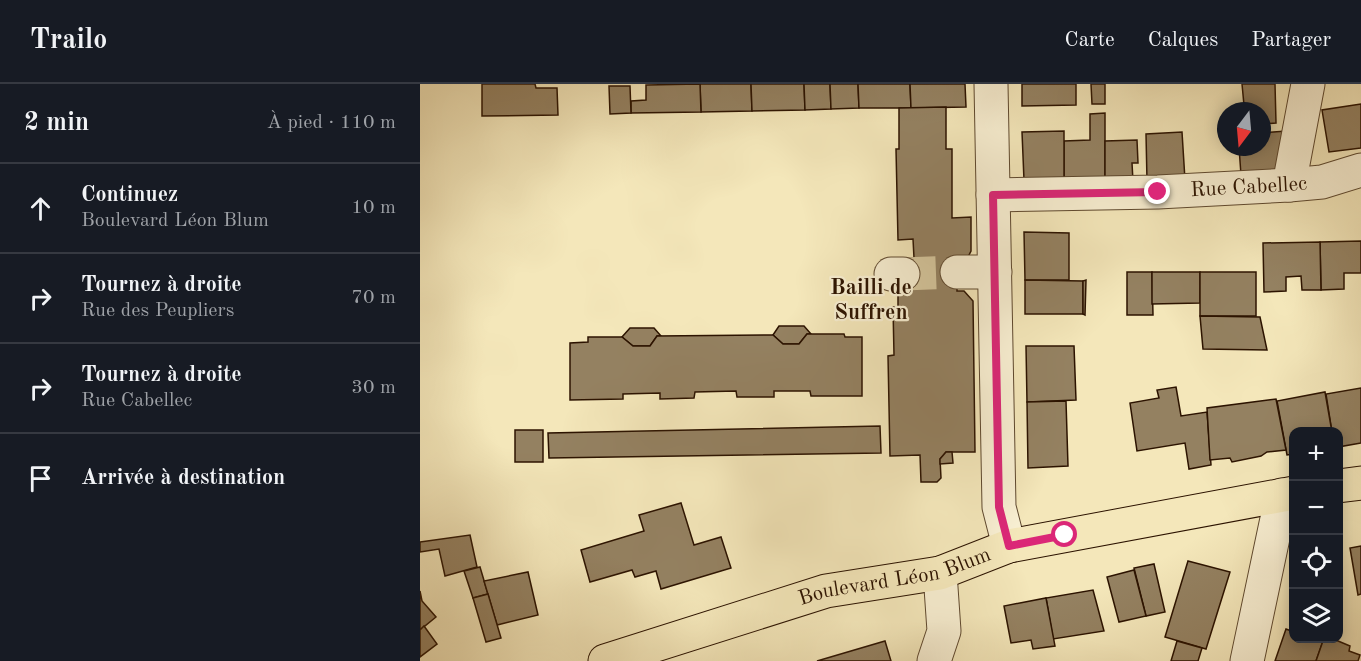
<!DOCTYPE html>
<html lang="fr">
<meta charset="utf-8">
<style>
body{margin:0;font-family:"Old Standard TT",serif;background:#20242c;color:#f1f3f6}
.controls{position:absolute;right:18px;bottom:18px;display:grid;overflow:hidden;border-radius:12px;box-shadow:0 3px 15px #0003}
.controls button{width:54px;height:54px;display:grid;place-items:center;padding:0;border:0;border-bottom:2px solid #363941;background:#171b24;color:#f1f3f6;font:30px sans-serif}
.compass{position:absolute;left:797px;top:18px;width:54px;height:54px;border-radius:50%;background:#171b24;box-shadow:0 3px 15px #0003;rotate:196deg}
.stop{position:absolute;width:18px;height:18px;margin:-14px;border:4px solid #db2777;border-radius:50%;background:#fff}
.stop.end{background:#db2777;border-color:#fff;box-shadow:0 2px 6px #0008}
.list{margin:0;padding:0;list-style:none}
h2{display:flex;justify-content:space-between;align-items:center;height:78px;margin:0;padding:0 24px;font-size:26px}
h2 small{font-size:20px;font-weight:400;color:#9ea1a6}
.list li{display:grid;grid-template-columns:39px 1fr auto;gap:18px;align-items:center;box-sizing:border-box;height:90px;padding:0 24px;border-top:2px solid #363941}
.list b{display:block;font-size:22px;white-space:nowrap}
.list p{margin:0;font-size:20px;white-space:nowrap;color:#9ea1a6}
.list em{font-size:20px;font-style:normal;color:#9ea1a6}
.icon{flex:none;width:33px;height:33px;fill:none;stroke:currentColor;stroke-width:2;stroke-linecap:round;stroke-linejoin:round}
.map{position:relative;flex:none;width:941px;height:577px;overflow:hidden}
header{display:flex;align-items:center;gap:36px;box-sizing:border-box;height:84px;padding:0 30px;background:#171b24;border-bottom:2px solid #363941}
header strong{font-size:28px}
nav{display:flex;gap:33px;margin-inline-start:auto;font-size:21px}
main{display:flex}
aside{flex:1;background:#171b24}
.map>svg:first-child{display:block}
</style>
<header>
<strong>Trailo</strong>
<nav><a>Carte</a><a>Calques</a><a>Partager</a></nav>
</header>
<main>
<aside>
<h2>2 min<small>À pied · 110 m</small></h2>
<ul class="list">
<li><svg class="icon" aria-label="ahead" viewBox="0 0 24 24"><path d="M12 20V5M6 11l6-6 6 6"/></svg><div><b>Continuez</b><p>Boulevard Léon Blum</p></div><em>10 m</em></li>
<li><svg class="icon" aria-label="right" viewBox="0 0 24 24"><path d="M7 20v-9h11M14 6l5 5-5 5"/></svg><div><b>Tournez à droite</b><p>Rue des Peupliers</p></div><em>70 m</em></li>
<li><svg class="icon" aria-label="right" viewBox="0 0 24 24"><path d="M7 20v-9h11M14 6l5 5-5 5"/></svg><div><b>Tournez à droite</b><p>Rue Cabellec</p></div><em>30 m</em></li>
<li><svg class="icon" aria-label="arrive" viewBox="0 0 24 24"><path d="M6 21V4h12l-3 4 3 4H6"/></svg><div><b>Arrivée à destination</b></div></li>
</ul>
</aside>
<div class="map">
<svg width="941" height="577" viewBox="0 0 941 577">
<rect width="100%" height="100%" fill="#f4e7ba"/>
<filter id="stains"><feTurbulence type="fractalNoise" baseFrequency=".00333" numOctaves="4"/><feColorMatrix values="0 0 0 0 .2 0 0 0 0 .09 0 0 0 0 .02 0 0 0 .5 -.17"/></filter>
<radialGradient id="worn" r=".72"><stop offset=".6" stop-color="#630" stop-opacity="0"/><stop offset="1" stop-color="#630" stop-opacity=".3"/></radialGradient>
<g fill="#948161" stroke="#2c1300" stroke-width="1.5">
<polygon points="62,0 115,0 116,4 137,4 138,31 62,32"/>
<polygon points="280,0 331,0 332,27 281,28"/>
<polygon points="280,0 281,28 211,29 211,17 226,16 226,1"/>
<polygon points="331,0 384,0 385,26 332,27"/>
<polygon points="384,0 410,0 411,25 385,26"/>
<polygon points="410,0 438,0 439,24 411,25"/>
<polygon points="438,0 490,0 491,24 439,24"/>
<polygon points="490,0 545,0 546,23 491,24"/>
<polygon points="602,0 656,0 656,21 602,22"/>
<polygon points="671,0 685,0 685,20 672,20"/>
<polygon points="822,0 855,0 856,39 842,40 842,27 829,27 829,20 824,21"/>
<polygon points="189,2 210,2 211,29 190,30"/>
<polygon points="941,20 941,64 909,68 902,26"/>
<polygon points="526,23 526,65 532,65 532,134 551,133 551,167 548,173 537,173 537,207 544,207 553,217 555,368 526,368 520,375 521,394 517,398 501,398 500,371 470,372 468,272 474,271 473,223 478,223 478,209 483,201 482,174 494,174 493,155 478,156 476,65 479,65 479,24"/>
<polygon points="685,29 685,97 644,97 644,57 670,56 670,30"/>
<polygon points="644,47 644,97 604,96 602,48"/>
<polygon points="866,47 860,86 821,91 819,63 842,63 842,49"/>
<polygon points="762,48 765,96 727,97 726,50"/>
<polygon points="717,56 718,79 712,79 713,97 685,97 685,57"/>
<polygon points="604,148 649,149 649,196 605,196"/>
<polygon points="941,157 941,189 924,189 924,205 901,206 900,158"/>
<polygon points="900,158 901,206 882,206 881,192 866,193 866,207 844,208 843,159"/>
<polygon points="707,188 732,188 733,231 707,231"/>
<polygon points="732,188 780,188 780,219 732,220"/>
<rect x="780" y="188" width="56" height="44"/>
<polygon points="605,196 663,197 663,230 605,230"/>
<polygon points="666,196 665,231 663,230 663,197"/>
<polygon points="780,232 840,233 847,266 783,265"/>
<polygon points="359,242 384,242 391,250 387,250 379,260 363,260 353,251"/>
<polygon points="210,244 234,244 241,252 237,252 230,262 213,262 202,253"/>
<polygon points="387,250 424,250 425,253 442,253 442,312 391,312 390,307 354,307 354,313 317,313 316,307 275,308 274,314 240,315 240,309 203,310 203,315 150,316 150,259 168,258 168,253 202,253 213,262 230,262 237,252 353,251 363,260 379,260"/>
<polygon points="606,262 654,262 656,316 607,318"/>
<polygon points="756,303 761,332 787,328 791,381 769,385 765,359 717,367 710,319 739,314 737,306"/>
<polygon points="941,304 941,359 918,363 918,348 912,348 906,310"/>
<polygon points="905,308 912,348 874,348 874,370 867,371 857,317"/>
<polygon points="856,315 866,366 847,368 841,372 812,378 810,374 790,376 787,324"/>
<polygon points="646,317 648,382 608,384 607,318"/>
<polygon points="460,342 461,369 129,374 128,349"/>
<rect x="95" y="346" width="28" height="32"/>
<polygon points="526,368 532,368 533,379 520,380 520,375"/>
<polygon points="261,419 274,461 301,453 311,484 241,505 236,487 215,493 212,486 170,498 161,466 224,447 219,431"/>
<polygon points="50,451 57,483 25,492 19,465 0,468 0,458"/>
<polygon points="941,462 941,510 938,511 930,464"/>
<polygon points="768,477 810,488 786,565 745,553"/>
<polygon points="734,480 745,528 726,532 714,484"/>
<polygon points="60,483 68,510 53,514 44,487"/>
<polygon points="714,486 726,532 699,538 687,493"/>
<polygon points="108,488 118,531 77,541 64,497"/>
<polygon points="673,506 684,547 633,555 626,514"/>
<polygon points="0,507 2,517 16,533 0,546"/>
<polygon points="68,510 81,554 66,558 53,514"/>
<polygon points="626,514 635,562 613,565 611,556 591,559 584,522"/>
<polygon points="4,542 17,560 0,573 0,546"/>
<polygon points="866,545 874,548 874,554 904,554 896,577 855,577"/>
<polygon points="904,554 911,554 930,562 929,567 940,571 938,577 896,577"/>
<polygon points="465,557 471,577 397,577"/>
<polygon points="757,557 782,564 778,577 751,577"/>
</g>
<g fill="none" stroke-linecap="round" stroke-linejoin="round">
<polyline stroke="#d6c79e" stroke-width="33" stroke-dasharray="33 16" stroke-linecap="butt" points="483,190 537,188"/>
<g stroke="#5e482e" stroke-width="35">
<g id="minor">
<polyline points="571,0 579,423 589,462"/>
<polyline points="869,101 888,0"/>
<path id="s1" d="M573,111l165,-3 131,-7 33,-3 39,-12"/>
<polyline points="537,188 575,188"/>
<polyline points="471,190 483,190"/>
<polyline points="514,577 524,547 520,489"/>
<polyline points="827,577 862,411"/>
</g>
</g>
<g stroke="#2c1300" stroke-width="35">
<g id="major">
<polyline points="918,402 941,399"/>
<path id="s2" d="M185,577l221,-70 114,-18 69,-27 285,-53"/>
</g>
</g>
<use href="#minor" stroke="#f8efd2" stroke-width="33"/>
<use href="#major" stroke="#f4e7ba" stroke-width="33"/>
</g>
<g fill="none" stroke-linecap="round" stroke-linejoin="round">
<polyline stroke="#db2777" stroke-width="8" points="645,451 589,462 579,423 573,111 738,108"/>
</g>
<g text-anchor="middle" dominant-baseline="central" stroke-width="4.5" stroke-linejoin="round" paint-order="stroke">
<g font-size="21" fill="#2c1300" stroke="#f8efd2">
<text stroke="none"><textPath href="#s1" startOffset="256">Rue Cabellec</textPath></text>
<text stroke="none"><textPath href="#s2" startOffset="302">Boulevard Léon Blum</textPath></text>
</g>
<g font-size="22" font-weight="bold" fill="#2c1300" stroke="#f8efd2">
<text x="451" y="204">Bailli de<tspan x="451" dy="25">Suffren</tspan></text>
</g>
</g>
<rect width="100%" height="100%" filter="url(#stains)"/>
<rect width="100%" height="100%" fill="url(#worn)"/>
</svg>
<div class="controls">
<button>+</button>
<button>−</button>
<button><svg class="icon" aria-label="locate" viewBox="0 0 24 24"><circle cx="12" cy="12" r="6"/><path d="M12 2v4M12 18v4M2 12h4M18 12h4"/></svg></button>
<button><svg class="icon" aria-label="layers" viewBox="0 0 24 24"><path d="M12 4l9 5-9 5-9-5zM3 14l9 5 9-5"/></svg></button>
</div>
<svg class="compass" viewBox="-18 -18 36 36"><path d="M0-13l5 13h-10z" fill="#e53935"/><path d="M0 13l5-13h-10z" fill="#9ea1a6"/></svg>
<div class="stop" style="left:645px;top:451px"></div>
<div class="stop end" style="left:738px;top:108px"></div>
</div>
</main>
